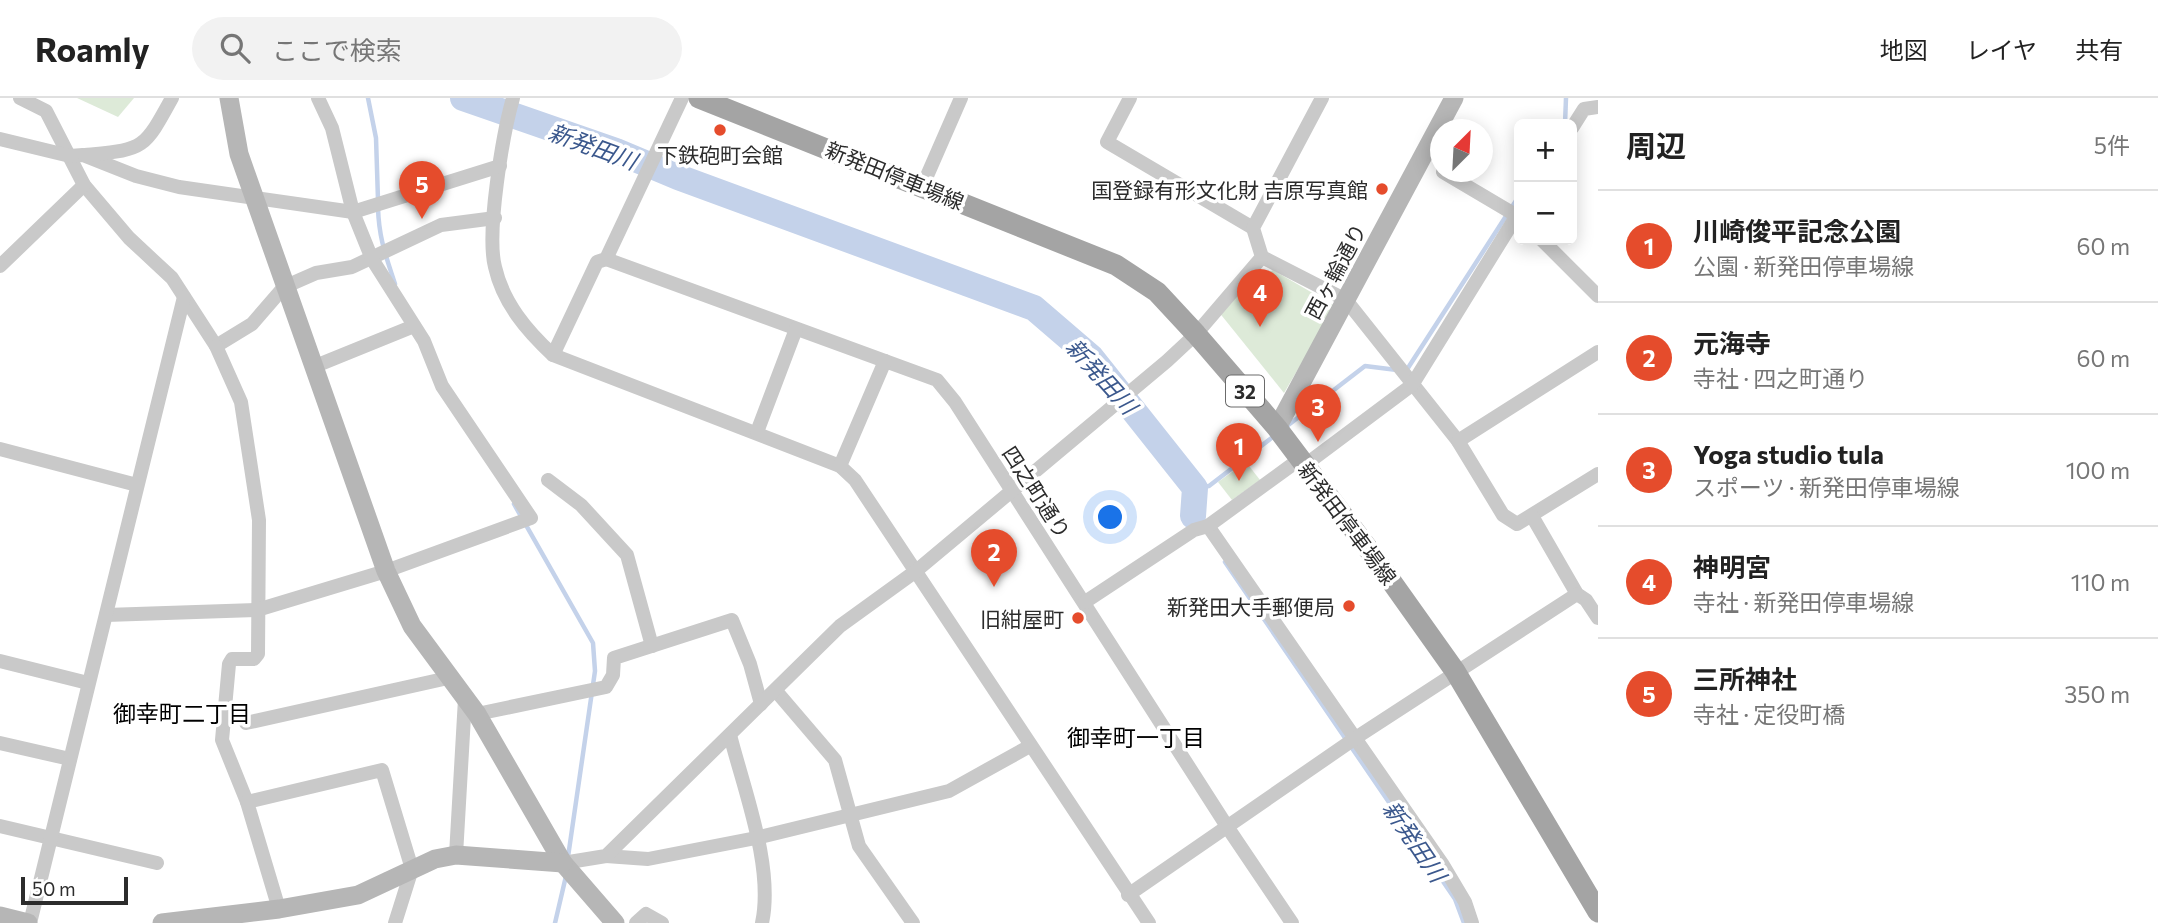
<!DOCTYPE html>
<html lang="ja">
<meta charset="utf-8">
<style>
body{margin:0;font-family:Commissioner,"Noto Sans JP",sans-serif;background:#f2f2f2;color:#222}
.controls{position:absolute;right:21px;top:21px;display:grid;overflow:hidden;border-radius:10px;box-shadow:0 4px 18px #0003}
.controls button{width:63px;height:63px;display:grid;place-items:center;padding:0;border:0;border-bottom:2px solid #e0e0e0;background:#fff;color:#222;font:35px sans-serif}
.compass{position:absolute;left:1430px;top:21px;width:63px;height:63px;border-radius:50%;background:#fff;box-shadow:0 4px 18px #0003;rotate:24deg}
.scale{position:absolute;left:21px;bottom:18px;width:107px;box-sizing:border-box;padding-left:7px;border:4px solid #2c2c2c;border-top:0;font-size:19px;line-height:24px;white-space:nowrap;color:#2c2c2c;-webkit-text-stroke:5px #fff;paint-order:stroke}
.you{position:absolute;left:1111px;top:420px;width:24px;height:24px;margin:-18px;border:5px solid #fff;border-radius:50%;background:#1a73e8;box-shadow:0 0 0 10px #1a73e833}
.badge{display:grid;place-items:center;width:46px;height:46px;border-radius:50%;background:#e54c2c;color:#fff;font-size:23px;font-weight:700}
.pin{position:absolute;translate:-50% -58px;filter:drop-shadow(0 2px 4px #0008)}
.pin::after{content:'';position:absolute;top:37px;width:24px;height:21px;background:inherit;clip-path:polygon(0 0,100% 0,50% 100%)}
.list{margin:0;padding:0;list-style:none}
h2{display:flex;justify-content:space-between;align-items:center;height:91px;margin:0;padding:0 28px;font-size:30px}
h2 small{font-size:23px;font-weight:400;color:#767676}
.list li{display:grid;grid-template-columns:46px 1fr auto;gap:21px;align-items:center;box-sizing:border-box;height:112px;padding:0 28px;border-top:2px solid #e0e0e0}
.list b{display:block;font-size:26px;white-space:nowrap}
.list p{margin:0;font-size:23px;white-space:nowrap;color:#767676}
.list em{font-size:23px;font-style:normal;color:#767676}
.icon{flex:none;width:38px;height:38px;fill:none;stroke:currentColor;stroke-width:2;stroke-linecap:round;stroke-linejoin:round}
.map{position:relative;flex:none;width:1598px;height:825px;overflow:hidden}
header{display:flex;align-items:center;gap:42px;box-sizing:border-box;height:98px;padding:0 35px;background:#fff;border-bottom:2px solid #e0e0e0}
header strong{font-size:33px}
nav{display:flex;gap:38px;margin-inline-start:auto;font-size:24px}
.search{width:490px;height:63px;background:#f2f2f2;display:flex;align-items:center;gap:18px;box-sizing:border-box;padding:0 24px;border-radius:38px;color:#767676;font-size:26px}
main{display:flex}
aside{flex:1;background:#fff}
.map>svg:first-child{display:block}
</style>
<header>
<strong>Roamly</strong>
<div class="search"><svg class="icon" aria-label="search" viewBox="0 0 24 24"><circle cx="10" cy="10" r="6"/><path d="M15 15l6 6"/></svg>ここで検索</div>
<nav><a>地図</a><a>レイヤ</a><a>共有</a></nav>
</header>
<main>
<div class="map">
<svg width="1598" height="825" viewBox="0 0 1598 825">
<rect width="100%" height="100%" fill="#fff"/>
<g fill="#ddead8">
<polygon points="77,0 134,0 118,19"/>
<polygon points="1273,172 1335,208 1284,295 1218,213 1244,186"/>
<polygon points="1246,364 1260,382 1232,402 1218,384"/>
</g>
<g fill="none" stroke-linecap="round" stroke-linejoin="round">
<g stroke="#c4d2ea" stroke-width="4.5">
<polyline points="368,0 376,40 378,102"/>
<polyline points="1565,26 1566,0"/>
<path d="M378,110c1,31 8,48 17,76"/>
<polyline points="1406,273 1519,98"/>
<polyline points="1287,328 1365,268 1397,272"/>
<polyline points="1195,390 1209,388 1274,338"/>
<polyline points="514,406 593,545 595,573 568,759"/>
<polyline points="1193,418 1200,428"/>
<polyline points="1225,464 1455,801 1464,825"/>
<polyline points="555,825 566,778"/>
</g>
<polyline stroke="#c4d2ea" stroke-width="26" points="463,0 616,53 678,79 1034,210 1091,259 1195,390 1193,418"/>
<g stroke="#c9c9c9" stroke-width="14">
<polyline points="20,0 46,13 84,87 129,140 172,180 216,248 252,226 284,189 316,175 352,169 441,127 495,120"/>
<path d="M513,0c-10,35 -27,135 -18,169 8,36 32,64 58,88l287,111 15,14 294,443"/>
<polyline points="1130,0 1107,44 1253,130"/>
<polyline points="1572,30 1584,11 1598,9"/>
<polyline points="0,41 70,58 83,57 136,78 179,89 353,114 500,68"/>
<path d="M85,57c59,-6 58,-4 87,-57"/>
<polyline points="1443,74 1519,119"/>
<polyline points="923,87 961,0"/>
<polyline points="1542,142 1598,198"/>
<polyline points="1262,159 1346,202 1458,343 1503,417 1517,426 1598,376"/>
<polyline points="606,161 937,282 955,304 1228,730 1292,825"/>
<polyline points="0,168 84,87"/>
<polyline points="216,248 241,304 259,422 258,556 254,561 232,561 229,566 222,642 247,704"/>
<polyline points="553,257 597,164 606,161 682,0"/>
<polyline points="313,269 414,228"/>
<polyline points="757,334 796,231"/>
<polyline points="1458,343 1598,254"/>
<polyline points="0,351 137,387"/>
<polyline points="1305,367 1412,287 1519,114"/>
<polyline points="840,368 885,263"/>
<polyline points="548,382 581,407 627,457 652,548"/>
<polyline points="1532,418 1577,496 1586,502 1598,520"/>
<polyline points="1208,428 1443,767 1465,804 1472,825"/>
<polyline points="1085,504 1194,432 1208,428 1300,361"/>
<polyline points="106,517 257,512 386,473 531,420 442,288 424,243 372,161 353,114 332,30 318,0"/>
<polyline points="0,563 88,585"/>
<polyline points="776,593 835,662 859,748 913,825"/>
<polyline points="477,616 606,589 613,577 614,560 732,522 750,566 761,606"/>
<polyline points="246,625 448,580"/>
<path d="M730,637c14,55 44,132 32,188"/>
<polyline points="0,645 70,661"/>
<polyline points="0,728 157,765"/>
<polyline points="456,757 465,601"/>
<polyline points="606,758 648,761 756,740 949,693 1030,648"/>
<polyline points="563,765 606,758 840,528 916,473 1167,263 1196,236 1262,159 1253,130 1322,0"/>
<polyline points="1128,797 1357,639 1577,496"/>
<polyline points="279,811 247,704 382,672 412,771 395,825"/>
<polyline points="30,825 184,199"/>
<polyline points="636,825 646,816 662,825"/>
</g>
<g stroke="#b6b6b6" stroke-width="19">
<polyline points="229,0 239,56 386,473 412,528 477,616 563,765 615,825"/>
<polyline points="1277,330 1454,0"/>
<polyline points="0,818 28,825"/>
<polyline points="162,825 279,811 358,797 435,761 456,757 563,765"/>
</g>
<polyline stroke="#a4a4a4" stroke-width="21" points="699,0 1116,167 1157,194 1196,236 1277,330 1369,452 1455,573 1598,814"/>
</g>
<g fill="#e54c2c" stroke="#fff" stroke-width="2.5">
<circle cx="720" cy="32" r="7"/>
<circle cx="1382" cy="91" r="7"/>
<circle cx="1349" cy="508" r="7"/>
<circle cx="1078" cy="520" r="7"/>
</g>
<g text-anchor="middle" dominant-baseline="central" stroke-width="7" stroke-linejoin="round" paint-order="stroke">
<rect fill="#fff" stroke="#6b6b6b" stroke-width="2" x="1226" y="277.5" width="38" height="31" rx="5"/>
<g font-size="19" font-weight="bold" fill="#2c2c2c">
<text x="1245" y="293">32</text>
</g>
<g font-size="21" fill="#2c2c2c" stroke="#fff" text-anchor="end">
<text x="720" y="56" text-anchor="middle">下鉄砲町会館</text>
<text x="1368" y="91">国登録有形文化財 吉原写真館</text>
<text x="1335" y="508">新発田大手郵便局</text>
<text x="1064" y="520">旧紺屋町</text>
</g>
<g font-size="21" fill="#2c2c2c" stroke="#fff">
<text transform="translate(895 77) rotate(22)">新発田停車場線</text>
<text transform="translate(1335 173) rotate(-62)">西ヶ輪通り</text>
<text transform="translate(1037 394) rotate(57)">四之町通り</text>
<text transform="translate(1348 425) rotate(53)">新発田停車場線</text>
</g>
<g font-size="23" font-style="italic" fill="#3b588d" stroke="#fff">
<text transform="translate(593 48) rotate(20)">新発田川</text>
<text transform="translate(1102 278) rotate(48)">新発田川</text>
<text transform="translate(1415 743) rotate(56)">新発田川</text>
</g>
<g font-size="23" fill="#000" stroke="#fff">
<text x="182" y="615">御幸町二丁目</text>
<text x="1136" y="639">御幸町一丁目</text>
</g>
</g>
</svg>
<div class="controls">
<button>+</button>
<button>−</button>
</div>
<svg class="compass" viewBox="-18 -18 36 36"><path d="M0-13l5 13h-10z" fill="#e53935"/><path d="M0 13l5-13h-10z" fill="#767676"/></svg>
<div class="scale">50 m</div>
<div class="you"></div>
<div class="pin badge" style="left:1239px;top:383px">1</div>
<div class="pin badge" style="left:994px;top:489px">2</div>
<div class="pin badge" style="left:1318px;top:344px">3</div>
<div class="pin badge" style="left:1260px;top:229px">4</div>
<div class="pin badge" style="left:422px;top:121px">5</div>
</div>
<aside>
<h2>周辺<small>5件</small></h2>
<ul class="list">
<li><span class="badge">1</span><div><b>川崎俊平記念公園</b><p>公園 · 新発田停車場線</p></div><em>60 m</em></li>
<li><span class="badge">2</span><div><b>元海寺</b><p>寺社 · 四之町通り</p></div><em>60 m</em></li>
<li><span class="badge">3</span><div><b>Yoga studio tula</b><p>スポーツ · 新発田停車場線</p></div><em>100 m</em></li>
<li><span class="badge">4</span><div><b>神明宮</b><p>寺社 · 新発田停車場線</p></div><em>110 m</em></li>
<li><span class="badge">5</span><div><b>三所神社</b><p>寺社 · 定役町橋</p></div><em>350 m</em></li>
</ul>
</aside>
</main>
